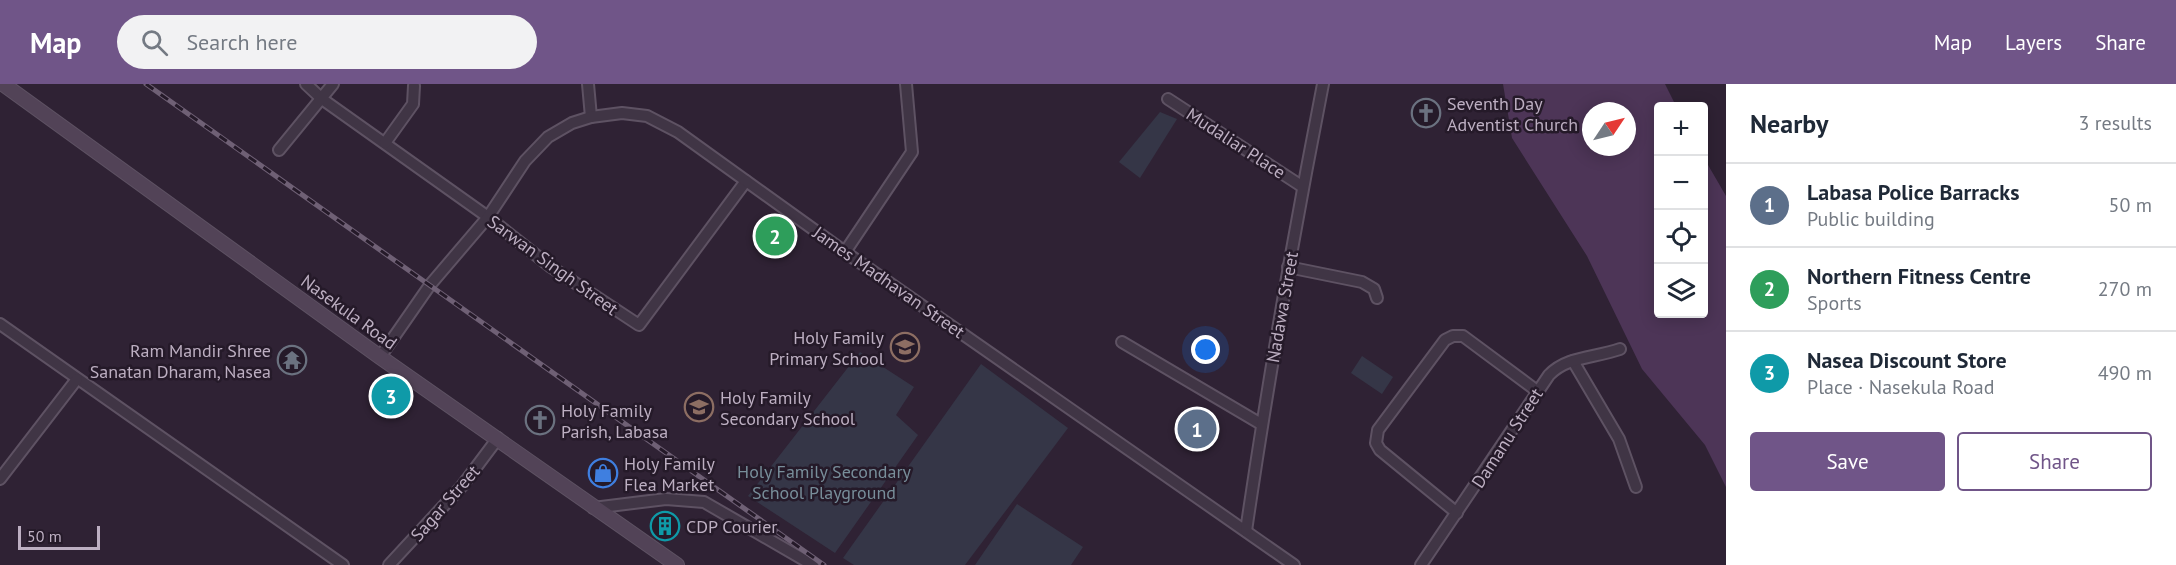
<!DOCTYPE html>
<meta charset="utf-8">
<style>
body{margin:0;font-family:"PT Sans",sans-serif;background:#f2f2f3;color:#1f2937}
.controls{position:absolute;right:18px;top:18px;display:grid;overflow:hidden;border-radius:6px;box-shadow:0 3px 15px #0003}
.controls button{width:54px;height:54px;display:grid;place-items:center;padding:0;border:0;border-bottom:2px solid #e0e1e3;background:#fff;color:#1f2937;font:30px sans-serif}
.compass{position:absolute;left:1582px;top:18px;width:54px;height:54px;border-radius:50%;background:#fff;box-shadow:0 3px 15px #0003;rotate:55deg}
.scale{position:absolute;left:18px;bottom:15px;width:82px;box-sizing:border-box;padding-left:6px;border:3px solid #bdafc2;border-top:0;font-size:16px;line-height:21px;white-space:nowrap;color:#bdafc2;-webkit-text-stroke:4px #251a29;paint-order:stroke}
.you{position:absolute;left:1206px;top:266px;width:21px;height:21px;margin:-15px;border:4px solid #fff;border-radius:50%;background:#1a73e8;box-shadow:0 0 0 9px #1a73e833}
.badge{display:grid;place-items:center;width:39px;height:39px;border-radius:50%;background:#705588;color:#fff;font-size:20px;font-weight:700}
.pin{position:absolute;translate:-50% -50%;border:3px solid #fff;box-shadow:0 2px 6px #0006}
.list{margin:0;padding:0;list-style:none}
h2{display:flex;justify-content:space-between;align-items:center;height:78px;margin:0;padding:0 24px;font-size:26px}
h2 small{font-size:20px;font-weight:400;color:#747a83}
.list li{display:grid;grid-template-columns:39px 1fr auto;gap:18px;align-items:center;box-sizing:border-box;height:84px;padding:0 24px;border-top:2px solid #e0e1e3}
.list b{display:block;font-size:22px;white-space:nowrap}
.list p{margin:0;font-size:20px;white-space:nowrap;color:#747a83}
.list em{font-size:20px;font-style:normal;color:#747a83}
.actions{display:flex;gap:12px;padding:18px 24px}
.actions a{flex:1;padding:14px 0;border:2px solid #705588;border-radius:6px;text-align:center;font-size:21px;color:#705588}
.actions .main{background:#705588;color:#fff}
.icon{flex:none;width:33px;height:33px;fill:none;stroke:currentColor;stroke-width:2;stroke-linecap:round;stroke-linejoin:round}
.map{position:relative;flex:none;width:1726px;height:481px;overflow:hidden}
header{display:flex;align-items:center;gap:36px;box-sizing:border-box;height:84px;padding:0 30px;background:#705588;color:#fff}
header strong{font-size:28px}
nav{display:flex;gap:33px;margin-inline-start:auto;font-size:21px}
.search{width:420px;height:54px;background:#f2f2f3;display:flex;align-items:center;gap:15px;box-sizing:border-box;padding:0 21px;border-radius:33px;color:#747a83;font-size:22px}
main{display:flex}
aside{flex:1;background:#fff}
.map>svg:first-child{display:block}
</style>
<header>
<strong>Map</strong>
<div class="search"><svg class="icon" aria-label="search" viewBox="0 0 24 24"><circle cx="10" cy="10" r="6"/><path d="M15 15l6 6"/></svg>Search here</div>
<nav><a>Map</a><a>Layers</a><a>Share</a></nav>
</header>
<main>
<div class="map">
<svg width="1726" height="481" viewBox="0 0 1726 481">
<rect width="100%" height="100%" fill="#2f2234"/>
<g fill="#353647">
<polygon points="1160,28 1177,35 1140,94 1119,78"/>
<polygon points="860,268 914,303 896,331 918,351 835,469 748,412"/>
<polygon points="1362,272 1393,293 1382,310 1351,289"/>
<polygon points="981,280 1068,344 965,481 854,481 843,474"/>
<polygon points="1017,420 1083,463 1071,481 975,481"/>
</g>
<path fill="#4d3557" fill-rule="evenodd" d="M1503,0h162l11,22h-18v208h46v-156l22,38v291l-21,-42 -63,-76 -55,-113 -75,-118zM1591,27h36v36h-36z"/>
<g fill="none" stroke-linecap="round" stroke-linejoin="round">
<g stroke="#5e5263" stroke-width="14">
<g id="street">
<polyline points="306,0 322,15 488,133 551,183 639,241 746,97"/>
<polyline points="588,0 591,33"/>
<polyline points="1168,15 1303,103"/>
<polyline points="385,59 413,20 414,2"/>
<polyline points="279,66 333,0"/>
<polyline points="845,168 912,68 906,0"/>
<polyline points="1288,183 1362,198 1374,205 1377,214"/>
<polyline points="0,240 343,481"/>
<polyline points="1122,258 1261,340"/>
<polyline points="380,273 430,201 488,133 525,77 548,53 572,39 591,33 622,29 647,32 678,48 845,168 1294,481"/>
<polyline points="1573,277 1619,355 1636,403"/>
<polyline points="0,395 77,295"/>
<polyline points="593,424 666,415 704,418 813,481"/>
<polyline points="1457,429 1380,366 1376,359 1378,346 1445,256 1453,252 1463,252 1537,307"/>
<path d="M1246,447c22,-150 48,-299 77,-447"/>
<polyline points="389,481 462,402 498,354"/>
<path d="M1421,481l128,-190c18,-19 46,-17 71,-26"/>
</g>
</g>
<g stroke="#5e5263" stroke-width="16">
<polyline id="secondary" points="3,0 380,273 677,481"/>
</g>
<use href="#street" stroke="#403545" stroke-width="10"/>
<use href="#secondary" stroke="#524357" stroke-width="14"/>
<g stroke="#6f6075" stroke-width="5">
<polyline id="rail" points="146,0 824,481"/>
</g>
<use href="#rail" stroke="#251a29" stroke-width="3" stroke-dasharray="9" stroke-linecap="butt"/>
</g>
<defs>
<g id="church-ring" transform="scale(1.5)"><circle r="9.5" fill="#251a29" stroke="#6b7280" stroke-width="1.5"/><path d="M-1.2-6h2.4v3.5h3.3v2.4h-3.3V6h-2.4V-.1h-3.3v-2.4h3.3Z" fill="#6b7280"/></g>
<g id="school-ring" transform="scale(1.5)"><circle r="9.5" fill="#251a29" stroke="#8d6e63" stroke-width="1.5"/><path d="M0-5L7-2L0 1L-7-2ZM-4 1L0 2.5L4 1V4Q0 6-4 4Z" fill="#8d6e63"/></g>
<g id="temple-ring" transform="scale(1.5)"><circle r="9.5" fill="#251a29" stroke="#6b7280" stroke-width="1.5"/><path d="M0-6L5-2H3V0L6.5 2.5H4V6H1.5V3h-3V6H-4V2.5H-6.5L-3 0V-2H-5Z" fill="#6b7280"/></g>
<g id="shop-ring" transform="scale(1.5)"><circle r="9.5" fill="#251a29" stroke="#3f7fe0" stroke-width="1.5"/><path d="M-5-2.5h2.3a2.7 3.5 0 0 1 5.4 0H5L5.5 6h-11ZM-1.5-2.5h3a1.5 2.3 0 0 0-3 0Z" fill="#3f7fe0"/></g>
<g id="building-ring" transform="scale(1.5)"><circle r="9.5" fill="#251a29" stroke="#0f9aa8" stroke-width="1.5"/><path d="M-4-6H4V6H1V3H-1V6H-4ZM-2.5-4.3h1.7v1.8h-1.7ZM.8-4.3h1.7v1.8H.8ZM-2.5-1h1.7V.8h-1.7ZM.8-1h1.7V.8H.8Z" fill="#0f9aa8"/></g>
</defs>
<g fill-rule="evenodd">
<use href="#church-ring" x="1426" y="29"/>
<use href="#school-ring" x="905" y="263"/>
<use href="#temple-ring" x="292" y="276"/>
<use href="#school-ring" x="699" y="323"/>
<use href="#church-ring" x="540" y="336"/>
<use href="#shop-ring" x="603" y="389"/>
<use href="#building-ring" x="665" y="442"/>
</g>
<g text-anchor="middle" dominant-baseline="central" stroke-width="5" stroke-linejoin="round" paint-order="stroke">
<g font-size="18" fill="#bdafc2" stroke="#251a29" text-anchor="start">
<text x="1447" y="19">Seventh Day<tspan x="1447" dy="21">Adventist Church</tspan></text>
<text x="884" y="253" text-anchor="end">Holy Family<tspan x="884" dy="21">Primary School</tspan></text>
<text x="271" y="266" text-anchor="end">Ram Mandir Shree<tspan x="271" dy="21">Sanatan Dharam, Nasea</tspan></text>
<text x="720" y="313">Holy Family<tspan x="720" dy="21">Secondary School</tspan></text>
<text x="561" y="326">Holy Family<tspan x="561" dy="21">Parish, Labasa</tspan></text>
<text x="624" y="379">Holy Family<tspan x="624" dy="21">Flea Market</tspan></text>
<text x="686" y="442">CDP Courier</text>
</g>
<g font-size="18" fill="#bdafc2" stroke="#251a29">
<text transform="translate(1236 59) rotate(33)">Mudaliar Place</text>
<text transform="translate(553 181) rotate(36)">Sarwan Singh Street</text>
<text transform="translate(889 198) rotate(35)">James Madhavan Street</text>
<text transform="translate(1282 223) rotate(-80)">Nadawa Street</text>
<text transform="translate(349 228) rotate(36)">Nasekula Road</text>
<text transform="translate(1507 354) rotate(-57)">Damanu Street</text>
<text transform="translate(445 419) rotate(-49)">Sagar Street</text>
</g>
<g font-size="18" fill="#788e9a" stroke="#251a29">
<text x="824" y="387">Holy Family Secondary<tspan x="824" dy="21">School Playground</tspan></text>
</g>
</g>
</svg>
<div class="controls">
<button>+</button>
<button>−</button>
<button><svg class="icon" aria-label="locate" viewBox="0 0 24 24"><circle cx="12" cy="12" r="6"/><path d="M12 2v4M12 18v4M2 12h4M18 12h4"/></svg></button>
<button><svg class="icon" aria-label="layers" viewBox="0 0 24 24"><path d="M12 4l9 5-9 5-9-5zM3 14l9 5 9-5"/></svg></button>
</div>
<svg class="compass" viewBox="-18 -18 36 36"><path d="M0-13l5 13h-10z" fill="#e53935"/><path d="M0 13l5-13h-10z" fill="#747a83"/></svg>
<div class="scale">50 m</div>
<div class="you"></div>
<div class="pin badge" style="left:1197px;top:345px;background:#5c6f8a">1</div>
<div class="pin badge" style="left:775px;top:152px;background:#2e9e5b">2</div>
<div class="pin badge" style="left:391px;top:312px;background:#0f9aa8">3</div>
</div>
<aside>
<h2>Nearby<small>3 results</small></h2>
<ul class="list">
<li><span class="badge" style="background:#5c6f8a">1</span><div><b>Labasa Police Barracks</b><p>Public building</p></div><em>50 m</em></li>
<li><span class="badge" style="background:#2e9e5b">2</span><div><b>Northern Fitness Centre</b><p>Sports</p></div><em>270 m</em></li>
<li><span class="badge" style="background:#0f9aa8">3</span><div><b>Nasea Discount Store</b><p>Place · Nasekula Road</p></div><em>490 m</em></li>
</ul>
<div class="actions"><a class="main">Save</a><a>Share</a></div>
</aside>
</main>
